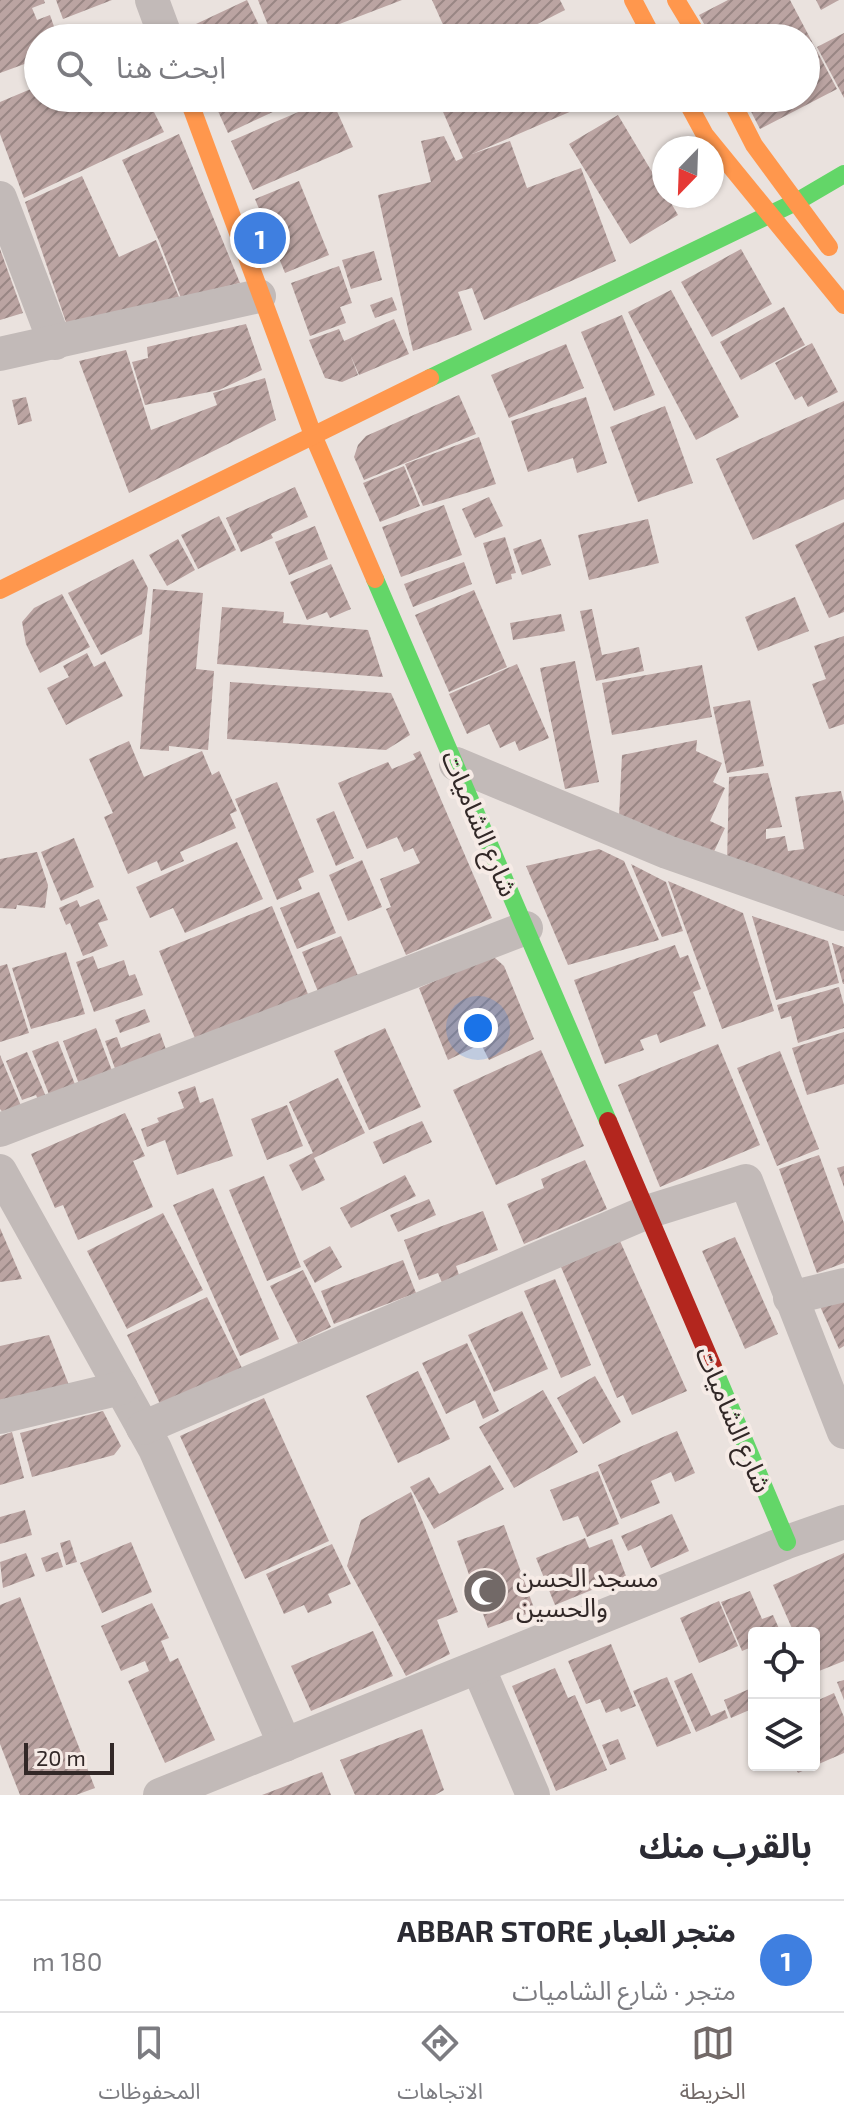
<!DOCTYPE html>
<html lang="ar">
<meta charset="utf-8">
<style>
body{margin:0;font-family:"Exo 2","Noto Sans Arabic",sans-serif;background:#f2f2f3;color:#2b2b33;direction:rtl}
.controls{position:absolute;right:24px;bottom:24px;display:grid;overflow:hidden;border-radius:8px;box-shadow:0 2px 6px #0004}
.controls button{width:72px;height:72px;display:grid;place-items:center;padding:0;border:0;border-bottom:2px solid #e1e1e2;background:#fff;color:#2b2b33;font:40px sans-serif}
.compass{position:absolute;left:652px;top:136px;width:72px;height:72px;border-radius:50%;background:#fff;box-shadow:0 2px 6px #0004;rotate:203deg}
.scale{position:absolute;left:24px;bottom:20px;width:90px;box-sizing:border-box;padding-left:8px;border:4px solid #322827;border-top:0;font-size:22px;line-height:28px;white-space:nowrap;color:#322827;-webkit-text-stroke:6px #f6ebe6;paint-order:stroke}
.you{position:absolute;left:478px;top:1028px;width:28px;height:28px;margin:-20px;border:6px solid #fff;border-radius:50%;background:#1a73e8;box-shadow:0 0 0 12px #1a73e833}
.badge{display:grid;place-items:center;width:52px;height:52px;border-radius:50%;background:#726967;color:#fff;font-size:26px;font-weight:700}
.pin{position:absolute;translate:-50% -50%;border:4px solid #fff;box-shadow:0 2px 8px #0006}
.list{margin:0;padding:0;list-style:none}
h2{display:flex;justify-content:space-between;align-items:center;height:104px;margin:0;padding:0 32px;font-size:34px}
h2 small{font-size:26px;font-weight:400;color:#7c7c81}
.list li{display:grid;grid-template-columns:52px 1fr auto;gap:24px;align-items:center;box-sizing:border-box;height:112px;padding:0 32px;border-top:2px solid #e1e1e2}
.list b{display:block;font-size:30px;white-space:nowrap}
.list p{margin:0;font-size:26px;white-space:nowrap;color:#7c7c81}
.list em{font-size:26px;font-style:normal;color:#7c7c81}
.icon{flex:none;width:44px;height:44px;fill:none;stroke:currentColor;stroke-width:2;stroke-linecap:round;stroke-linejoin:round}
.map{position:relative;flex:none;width:844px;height:1795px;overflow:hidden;direction:ltr}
.search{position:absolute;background:#fff;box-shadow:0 2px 6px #0004;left:24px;right:24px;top:24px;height:88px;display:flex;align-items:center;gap:20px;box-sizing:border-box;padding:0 28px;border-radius:44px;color:#7c7c81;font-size:30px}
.sheet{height:216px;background:#fff}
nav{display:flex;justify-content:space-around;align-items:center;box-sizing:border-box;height:112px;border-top:2px solid #e1e1e2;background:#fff;font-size:22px;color:#7c7c81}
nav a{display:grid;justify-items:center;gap:4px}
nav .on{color:#726967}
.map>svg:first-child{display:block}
</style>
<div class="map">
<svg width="844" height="1795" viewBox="0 0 844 1795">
<defs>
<pattern id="building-hatch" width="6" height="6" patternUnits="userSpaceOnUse" patternTransform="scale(2)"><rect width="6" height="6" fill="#bba4a2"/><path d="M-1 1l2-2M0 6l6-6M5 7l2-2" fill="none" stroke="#998684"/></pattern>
</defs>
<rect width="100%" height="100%" fill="#eae2de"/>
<g fill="url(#building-hatch)">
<polygon points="0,0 44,0 45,3 32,8 37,20 50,15 58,38 38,38 38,59 0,73"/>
<polygon points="56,0 112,0 63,19"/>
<polygon points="247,0 265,38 184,38 181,31"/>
<polygon points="258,0 402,0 303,38 273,38"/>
<polygon points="432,0 560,0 565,10 510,38 449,38"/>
<polygon points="728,0 790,0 837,89 760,129 744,98 806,98 806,38 712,38 699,15"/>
<polygon points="816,0 839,0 821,10"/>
<polygon points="844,33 844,98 817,47"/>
<polygon points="38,86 38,98 147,98 164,132 24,198 0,134 0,102"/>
<polygon points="212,98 292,98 294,102 228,133"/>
<polygon points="331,98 353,147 253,190 231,141"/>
<polygon points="437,98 602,98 472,154 510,141 527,188 581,168 616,261 484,320 472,288 458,292 472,330 413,351 378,195 431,182 421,141 444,136 456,161 463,158"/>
<polygon points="618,115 664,192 664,196 667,196 678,215 630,244 569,144"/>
<polygon points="179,134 240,283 181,298 159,241 122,160"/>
<polygon points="82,176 119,257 156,240 179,297 67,325 25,202"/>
<polygon points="299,181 329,255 285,273 255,199"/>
<polygon points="0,249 23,313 0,320"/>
<polygon points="741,249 772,304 712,337 681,282"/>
<polygon points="374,251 382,280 351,289 342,260"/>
<polygon points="339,266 352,303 340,307 346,323 310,336 291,283"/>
<polygon points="671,290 739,417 696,440 628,312"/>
<polygon points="392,297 397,310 375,318 370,305"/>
<polygon points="784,307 805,345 741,380 720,342"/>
<polygon points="622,315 655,395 614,411 581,332"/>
<polygon points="394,319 409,354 359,375 350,354 358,375 342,382 325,378 309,340 339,329 344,341"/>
<polygon points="246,324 262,370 219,390 145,405 132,362 148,358 147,347"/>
<polygon points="812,343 838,392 808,407 802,396 795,400 775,363"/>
<polygon points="566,344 584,388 509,418 491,375"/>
<polygon points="126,350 151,430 217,405 213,393 265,378 276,420 129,493 79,361"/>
<polygon points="459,395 476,434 364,480 354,457 358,445 366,436"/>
<polygon points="26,397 32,421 18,425 12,400"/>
<polygon points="586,397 607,463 577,473 573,458 528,472 511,421"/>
<polygon points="844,401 844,499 753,540 716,459"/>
<polygon points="665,406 693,483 638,502 610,427"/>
<polygon points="479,437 496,484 423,506 405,464"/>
<polygon points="404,466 420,506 380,522 363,483"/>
<polygon points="295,487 308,517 271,534 273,538 241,552 226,518"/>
<polygon points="489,497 503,526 475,538 462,509"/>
<polygon points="444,505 462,555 401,577 382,527"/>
<polygon points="219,516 236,550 198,569 181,535"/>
<polygon points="648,519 659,563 589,580 578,535"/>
<polygon points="844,522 844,612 829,618 795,545"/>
<polygon points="315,526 328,559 289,575 275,542"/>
<polygon points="505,537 516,573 511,574 512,579 496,584 483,543"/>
<polygon points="178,539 195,570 167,586 149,555"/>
<polygon points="541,539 551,565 522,575 513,549"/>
<polygon points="133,559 148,588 142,634 101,655 68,593"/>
<polygon points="464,562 472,584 413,607 404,584"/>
<polygon points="331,564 351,609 330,618 327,612 307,620 290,582"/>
<polygon points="153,589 203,593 196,669 214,671 208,750 169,746 169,751 140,749"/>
<polygon points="474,590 507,667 449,692 415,615"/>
<polygon points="62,594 90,647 40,673 26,644 22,622 34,608"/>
<polygon points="795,597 809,631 758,651 745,617"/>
<polygon points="222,607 284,612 283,623 368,630 383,677 217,664"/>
<polygon points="592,609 602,655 639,647 644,671 596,681 580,611"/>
<polygon points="561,614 565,631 513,640 510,623"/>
<polygon points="844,636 844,724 829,729 812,684 826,679 814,646"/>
<polygon points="87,653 94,667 105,661 123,696 66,725 47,688 69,677 63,666"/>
<polygon points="575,661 599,782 565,789 540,668"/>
<polygon points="517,664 549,738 519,751 515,741 500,748 489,724 467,734 449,694"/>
<polygon points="702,665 712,717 612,735 602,683"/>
<polygon points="230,682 391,693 410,735 386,750 227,739"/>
<polygon points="750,700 764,766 727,773 713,707"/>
<polygon points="697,740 696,751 722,763 713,782 725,788 710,821 725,828 711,858 619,817 622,755"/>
<polygon points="129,741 144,777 202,751 212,775 219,771 237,811 230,814 236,828 180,852 184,861 161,871 157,861 128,874 104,817 113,813 89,759"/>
<polygon points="420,751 492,918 406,955 386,909 391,907 380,879 420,863 413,848 404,852 397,837 367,849 338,783 388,762 392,769 416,759 413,754"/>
<polygon points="768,773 782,827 766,829 766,839 785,836 788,851 804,849 795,797 841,791 844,803 844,901 727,863 729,777"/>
<polygon points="277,782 314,872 298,879 302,889 277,900 235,799"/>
<polygon points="334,811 354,858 336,866 316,819"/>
<polygon points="74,838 94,887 61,901 41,852"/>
<polygon points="237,842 263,899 185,933 173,908 150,918 136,887"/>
<polygon points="599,849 624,861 659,940 568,965 526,866"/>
<polygon points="37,852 48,885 45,908 17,905 16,909 0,908 0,859"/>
<polygon points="362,860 382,907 348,921 329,875"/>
<polygon points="631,864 666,882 683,931 662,937"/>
<polygon points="668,881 743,913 774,1011 722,1029"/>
<polygon points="319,892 336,933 297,949 280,908"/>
<polygon points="99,899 108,920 98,923 108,946 83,956 70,923 66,925 59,908 77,900 80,907"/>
<polygon points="272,906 310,999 197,1043 159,951"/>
<polygon points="752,916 828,941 839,983 776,1000"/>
<polygon points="341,936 359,978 319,994 302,952"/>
<polygon points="832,943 844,947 844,984 843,984"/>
<polygon points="675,945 680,958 688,955 701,989 693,992 706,1026 660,1043 657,1034 640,1040 644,1050 605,1064 574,980"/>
<polygon points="66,952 85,1014 31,1029 12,968"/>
<polygon points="93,956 98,969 124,960 129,976 135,974 143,995 94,1012 76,962"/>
<polygon points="486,958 495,958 504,966 534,1039 489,1060 481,1044 448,1060 419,988"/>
<polygon points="7,964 29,1033 0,1042 0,966"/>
<polygon points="839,987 844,1005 844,1028 798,1043 791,1016 781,1019 777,1005"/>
<polygon points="145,1009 150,1022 120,1033 115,1020"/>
<polygon points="96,1028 114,1076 79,1084 63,1041"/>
<polygon points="385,1028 421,1107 369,1130 334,1051"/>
<polygon points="844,1032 844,1084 807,1095 792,1048"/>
<polygon points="160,1033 168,1055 117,1074 105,1041 117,1037 121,1048"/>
<polygon points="58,1041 78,1092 52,1102 32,1051"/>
<polygon points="718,1044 760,1145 660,1187 618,1085"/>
<polygon points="541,1050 584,1146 496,1185 453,1090"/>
<polygon points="780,1051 819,1149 777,1166 737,1068"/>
<polygon points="27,1052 47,1099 39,1102 36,1095 22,1100 6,1061"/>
<polygon points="0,1055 24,1113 4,1114 0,1109"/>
<polygon points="338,1078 365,1133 314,1158 325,1180 302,1191 289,1165 313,1153 289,1102"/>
<polygon points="195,1086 200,1103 213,1098 233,1156 177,1175 165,1140 147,1147 141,1129 159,1122 157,1118 184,1108 178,1092"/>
<polygon points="287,1105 303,1146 267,1160 251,1119"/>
<polygon points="125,1113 145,1156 133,1161 153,1207 78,1240 63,1205 55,1208 31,1154"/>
<polygon points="422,1121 432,1142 383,1164 373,1142"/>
<polygon points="819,1155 844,1223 844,1263 817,1273 779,1169"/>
<polygon points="585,1160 607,1209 524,1244 507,1204 544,1188 541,1179"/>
<polygon points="844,1166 844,1187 837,1168"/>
<polygon points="405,1175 416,1196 351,1228 340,1208"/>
<polygon points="264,1176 301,1267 267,1281 229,1190"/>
<polygon points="213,1188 279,1339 240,1356 173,1205"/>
<polygon points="429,1199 436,1215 398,1232 390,1215"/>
<polygon points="483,1211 498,1250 456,1266 460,1278 443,1285 438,1273 419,1280 404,1240"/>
<polygon points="163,1213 203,1290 127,1329 87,1251"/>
<polygon points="0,1228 22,1279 0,1282"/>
<polygon points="735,1237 778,1334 745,1349 702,1251"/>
<polygon points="620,1241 687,1391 632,1415 623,1395 617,1398 561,1267"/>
<polygon points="330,1246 342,1267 315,1283 303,1261"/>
<polygon points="403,1260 416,1293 334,1324 321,1291"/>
<polygon points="303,1270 331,1327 298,1343 270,1286"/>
<polygon points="555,1279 591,1365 561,1378 524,1291"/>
<polygon points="844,1294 844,1346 839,1349 819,1304"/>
<polygon points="207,1297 243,1370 162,1408 127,1335"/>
<polygon points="522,1311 548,1369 494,1392 468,1335"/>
<polygon points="49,1335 69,1385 0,1400 0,1346"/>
<polygon points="467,1343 499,1411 483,1419 475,1400 446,1414 422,1363"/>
<polygon points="418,1371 450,1439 398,1463 366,1396"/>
<polygon points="595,1376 621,1422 583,1444 557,1398"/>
<polygon points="543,1390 578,1452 514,1488 479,1427"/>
<polygon points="264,1398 329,1541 245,1579 180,1436"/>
<polygon points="103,1411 121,1446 114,1455 32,1477 20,1433"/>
<polygon points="677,1431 695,1473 675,1482 671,1472 651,1481 660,1503 621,1519 598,1465"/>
<polygon points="12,1432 24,1478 0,1485 0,1436"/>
<polygon points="490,1465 504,1489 434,1529 410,1487 429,1477 439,1494"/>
<polygon points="598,1471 619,1524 587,1537 578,1516 563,1521 550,1490"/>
<polygon points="411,1492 458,1612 437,1620 450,1654 406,1676 347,1566 361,1520"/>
<polygon points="25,1510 32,1535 0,1544 0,1517"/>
<polygon points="672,1514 689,1551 651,1568 641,1545 628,1551 621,1536"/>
<polygon points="504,1525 535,1611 488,1628 457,1541"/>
<polygon points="585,1538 589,1548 612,1539 626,1576 555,1605 536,1558"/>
<polygon points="70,1540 77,1562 66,1565 60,1543"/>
<polygon points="131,1542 152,1592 102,1613 80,1563"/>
<polygon points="332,1544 351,1584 328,1594 332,1603 308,1613 304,1605 284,1614 266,1574"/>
<polygon points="58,1552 63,1567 46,1572 41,1558"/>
<polygon points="26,1553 35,1576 3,1588 0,1562"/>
<polygon points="844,1553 844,1661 814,1673 814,1633 794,1633 773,1585"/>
<polygon points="750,1591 762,1619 773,1615 781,1633 754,1633 754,1646 742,1651 721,1602"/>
<polygon points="20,1597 95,1788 76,1795 20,1795 0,1744 0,1605"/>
<polygon points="719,1601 738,1646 699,1663 680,1618"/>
<polygon points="152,1603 169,1638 161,1641 170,1662 178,1658 215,1740 165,1763 128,1681 149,1671 145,1661 121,1671 101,1626"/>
<polygon points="373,1631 393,1676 311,1711 291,1666"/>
<polygon points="611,1644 636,1706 621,1712 619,1708 606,1713 600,1699 586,1704 568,1661"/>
<polygon points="555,1668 568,1698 575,1695 607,1770 556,1791 512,1686"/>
<polygon points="692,1673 711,1716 725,1710 728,1718 696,1732 674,1681"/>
<polygon points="667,1677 691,1733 657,1747 633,1691"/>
<polygon points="844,1680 844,1700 837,1682"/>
<polygon points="754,1687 754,1708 731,1718 724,1700"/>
<polygon points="834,1693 844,1717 844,1753 798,1773 794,1765 814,1765 814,1702"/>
<polygon points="422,1729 444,1790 435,1795 355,1795 340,1760"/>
<polygon points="618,1739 626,1759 610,1765 602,1745"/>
<polygon points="322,1772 331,1795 262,1795"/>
</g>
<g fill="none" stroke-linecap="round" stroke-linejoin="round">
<g stroke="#c2bab8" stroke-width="34">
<polyline points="152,0 166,38"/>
<polyline points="0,198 55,343"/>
<polyline points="0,354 259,296"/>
<polyline points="456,764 667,852 844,914"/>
<polyline points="0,1130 526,928"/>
<polyline points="0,1171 155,1449 285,1745"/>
<polyline points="790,1298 844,1285"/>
<polyline points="0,1417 121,1388"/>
<polyline points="143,1428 647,1212 746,1181 844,1432"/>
<polyline points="478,1667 533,1795"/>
<polyline points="160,1795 787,1542 844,1522"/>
</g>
<g stroke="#63d668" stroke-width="18">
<polyline points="430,378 798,201 844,174"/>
<polyline points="375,579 608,1121"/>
<polyline points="713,1367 787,1542"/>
</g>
<g stroke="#ff974d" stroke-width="18">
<polyline points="633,0 653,38"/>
<polyline points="676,0 699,38"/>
<polyline points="188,98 313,435 375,579"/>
<polyline points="685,98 705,135 844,305"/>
<polyline points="730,98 754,145 829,247"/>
<polyline points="0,590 430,378"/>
</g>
<polyline stroke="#b3261e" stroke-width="18" points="608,1121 713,1367"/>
</g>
<defs>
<g id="mosque-disc" transform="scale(2.3)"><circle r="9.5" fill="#726967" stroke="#f6ebe6"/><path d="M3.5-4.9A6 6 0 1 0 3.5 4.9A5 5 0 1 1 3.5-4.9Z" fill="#fff"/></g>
</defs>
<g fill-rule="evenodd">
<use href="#mosque-disc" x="485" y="1591"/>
</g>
<g text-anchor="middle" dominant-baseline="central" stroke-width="8" stroke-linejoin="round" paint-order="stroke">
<g font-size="26" fill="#322827" stroke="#f6ebe6">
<text transform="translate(481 823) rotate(67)">شارع الشاميات</text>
<text transform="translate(735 1419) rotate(67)">شارع الشاميات</text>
</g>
<g font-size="26" fill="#322827" stroke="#f6ebe6" text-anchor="start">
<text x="516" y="1576">مسجد الحسن<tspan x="516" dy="30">والحسين</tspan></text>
</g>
</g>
</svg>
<div class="controls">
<button><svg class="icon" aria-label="locate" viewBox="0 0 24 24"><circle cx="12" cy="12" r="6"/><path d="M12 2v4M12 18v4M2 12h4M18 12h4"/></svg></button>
<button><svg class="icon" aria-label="layers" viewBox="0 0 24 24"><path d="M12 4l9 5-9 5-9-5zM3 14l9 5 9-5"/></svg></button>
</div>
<svg class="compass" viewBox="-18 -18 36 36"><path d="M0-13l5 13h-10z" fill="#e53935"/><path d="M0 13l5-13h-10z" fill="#7c7c81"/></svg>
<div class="scale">20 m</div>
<div class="you"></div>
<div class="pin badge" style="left:260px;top:238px;background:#3f7fe0">1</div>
<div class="search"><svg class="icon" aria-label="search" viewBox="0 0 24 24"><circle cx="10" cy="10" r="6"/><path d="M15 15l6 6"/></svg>ابحث هنا</div>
</div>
<section class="sheet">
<h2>بالقرب منك<small></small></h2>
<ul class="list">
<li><span class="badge" style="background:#3f7fe0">1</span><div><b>متجر العبار ABBAR STORE</b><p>متجر · شارع الشاميات</p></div><em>180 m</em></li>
</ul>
</section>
<nav>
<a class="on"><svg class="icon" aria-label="map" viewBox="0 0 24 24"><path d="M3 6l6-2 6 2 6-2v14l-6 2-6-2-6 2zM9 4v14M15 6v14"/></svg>الخريطة</a>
<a><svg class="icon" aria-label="directions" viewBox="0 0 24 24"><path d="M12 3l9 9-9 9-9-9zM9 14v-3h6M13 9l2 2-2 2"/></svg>الاتجاهات</a>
<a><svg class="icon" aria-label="saved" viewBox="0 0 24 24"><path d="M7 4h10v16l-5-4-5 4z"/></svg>المحفوظات</a>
</nav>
